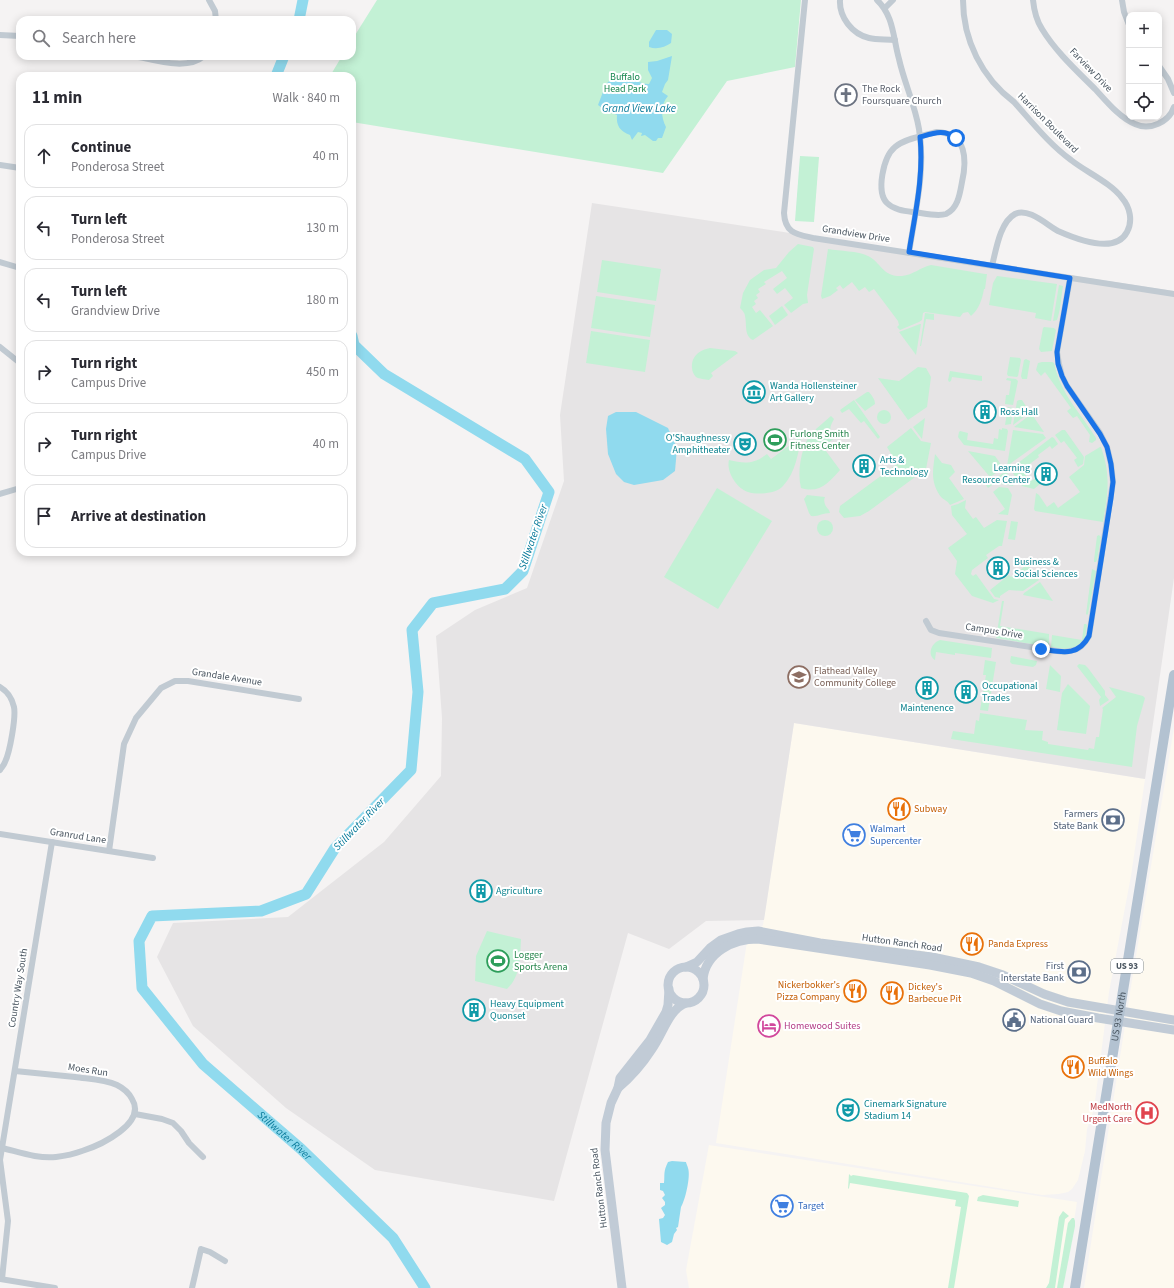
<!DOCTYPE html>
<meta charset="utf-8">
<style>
body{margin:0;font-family:"Source Sans 3",sans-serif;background:#f2f2f3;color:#2b2b33}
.controls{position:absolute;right:12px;top:12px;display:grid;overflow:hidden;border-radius:8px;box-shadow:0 2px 10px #0003}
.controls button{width:36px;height:36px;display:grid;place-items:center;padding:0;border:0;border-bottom:1px solid #e1e1e2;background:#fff;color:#2b2b33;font:20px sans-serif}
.stop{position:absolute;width:12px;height:12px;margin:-9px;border:3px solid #1a73e8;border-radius:50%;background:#fff}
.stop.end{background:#1a73e8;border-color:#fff;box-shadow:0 1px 4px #0008}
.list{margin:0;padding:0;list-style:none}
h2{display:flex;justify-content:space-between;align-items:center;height:52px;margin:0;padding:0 16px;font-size:17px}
h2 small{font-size:13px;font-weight:400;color:#7c7c81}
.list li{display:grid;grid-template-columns:26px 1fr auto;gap:12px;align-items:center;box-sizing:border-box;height:64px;margin:0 8px 8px;padding:0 8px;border:1px solid #e1e1e2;border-radius:12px}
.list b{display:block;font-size:15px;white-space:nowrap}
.list p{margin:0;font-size:13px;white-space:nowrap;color:#7c7c81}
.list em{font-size:13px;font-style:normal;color:#7c7c81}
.icon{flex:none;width:22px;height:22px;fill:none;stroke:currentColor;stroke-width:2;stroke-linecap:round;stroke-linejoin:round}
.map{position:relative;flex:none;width:1174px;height:1288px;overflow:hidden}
.search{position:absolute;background:#fff;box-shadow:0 2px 10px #0003;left:16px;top:16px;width:340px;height:44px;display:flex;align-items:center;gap:10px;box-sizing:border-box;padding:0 14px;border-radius:12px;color:#7c7c81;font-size:15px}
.panel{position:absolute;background:#fff;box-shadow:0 2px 10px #0003;left:16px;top:72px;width:340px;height:484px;border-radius:12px}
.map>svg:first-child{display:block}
</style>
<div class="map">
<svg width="1174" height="1288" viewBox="0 0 1174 1288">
<rect width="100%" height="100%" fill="#f5f3f3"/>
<g fill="#fdf9ef">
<polygon points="794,723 1145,779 1131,876 1109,992 1094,1109 1087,1129 1085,1151 1078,1180 1072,1189 1068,1192 1059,1194 1042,1195 716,1143 749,929 761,928 763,925"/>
<polygon points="1174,728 1174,1288 1084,1288 1132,980"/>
<polygon points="709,1145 1077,1202 1063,1288 689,1288 686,1270"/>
</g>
<polygon fill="#e6e4e5" points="592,203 1174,291 1174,578 1145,779 794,723 764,920 706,921 669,949 628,933 554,1201 375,1170 286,1108 193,1026 157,957 173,923 288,917 384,842 441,776 442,718 436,636 475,610 527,588 564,481 560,415"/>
<g fill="#c3f1d5">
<polygon points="377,0 801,0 795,67 727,81 663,173 352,122 352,76 330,76 342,56 352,56 352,40"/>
<polygon points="800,156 819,157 814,222 795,221"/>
<path d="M798,244l15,3 1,2 -7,46 1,8 -5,1 -12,9 -7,-8 9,-7 -8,-10 -8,6 -4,-5 14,-11 -5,-7 -18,11 2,2 -8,5 2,3 -4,3 2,3 -4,3 2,3 -4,3 4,6 4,-3 13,16 -20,14c-9,-4 -6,-15 -8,-24 0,-3 -3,-6 -5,-8l3,-15 7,-13 14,-10 12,-2 13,-16z"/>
<path d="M828,249c12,2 30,2 40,7 14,7 14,21 34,20 11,-1 19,-9 29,-11l54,9h2l-2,15h-1c-2,11 -5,20 -13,27l-3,-4 -5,1 -3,4 -35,-5 -2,1 -1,7 -3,2 -19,8 -3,-3 2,-2 -1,-4 -24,-32 -5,3 -4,-5 -6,4 -7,-9 -9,7 -3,-4 -4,3 2,2 -8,6 -8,3 -1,-3z"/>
<polygon points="602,260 661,269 656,301 597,292"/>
<polygon points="997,276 1057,284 1051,321 1035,318 1036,313 989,305 993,283"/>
<path d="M1059,285l4,1c-2,11 -2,23 -6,34l-4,1z"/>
<polygon points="596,296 655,305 650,337 591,328"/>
<polygon points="782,306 788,315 775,325 769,316"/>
<polygon points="925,313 934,314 934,320 926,319 921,346 920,346"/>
<polygon points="920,324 921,324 916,355 899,332"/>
<polygon points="1044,327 1054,328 1056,330 1052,351 1041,352 1039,349 1043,328"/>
<polygon points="591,331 650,340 645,372 586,363"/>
<path d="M710,348l25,3 3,2 -27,20 2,3 -4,4c-4,-1 -10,-1 -13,-3 -2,-2 -4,-6 -4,-9 -1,-12 8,-18 18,-20z"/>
<polygon points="1010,357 1020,358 1021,360 1018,376 1017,377 1008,376 1007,374"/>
<polygon points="1026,359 1030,361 1027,379 1022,379 1021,376 1024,360"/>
<path d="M1042,362h10l2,1c7,32 26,49 42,75v2l-4,3 -3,-1 1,-7 -13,-19 -4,2 -6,-7 4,-3 -26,-36 -4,4 -5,-6 2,-7z"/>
<polygon points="918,367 926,368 931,377 927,407 908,420 878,378 899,381"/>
<polygon points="950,371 982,376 982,381 952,377 951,381 949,382 948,380"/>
<polygon points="1007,378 1016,379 1018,381 1013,405 1005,404 1006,395 1009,395 1011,381 1006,380"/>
<path d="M867,392h2c3,4 6,7 6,12l-10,7 -10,-11z"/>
<polygon points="854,400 880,437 878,439 864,421 861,423 849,409 842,413 840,410"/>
<polygon points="1019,400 1022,400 1029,411 1029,413 1013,425 1017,401"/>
<polygon points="1008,407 1013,408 1013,409 1011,424 1005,425"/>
<circle cx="884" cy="417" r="7"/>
<polygon points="1030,415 1033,416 1044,432 1014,427"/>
<path d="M831,416l3,3c-5,10 -5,9 2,18l-13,10 17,23c-11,12 -20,24 -39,18 -4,-17 0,-37 8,-52l3,1 4,-8z"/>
<polygon points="925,418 922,439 913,427"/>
<polygon points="911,428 921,441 931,443 926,469 869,511 860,516 844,518 839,512 840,506 897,464 887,447"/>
<polygon points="1002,428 1007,429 1008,431 1005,451 964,445 958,437 959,432 960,431 968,433 967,440 993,444 994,438 998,439 999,429 1002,430"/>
<polygon points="1013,430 1043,434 1046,438 1007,466"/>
<polygon points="1062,430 1065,430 1084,457 1083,464 1078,467 1074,460 1077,458 1064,441 1061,443 1055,435"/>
<path d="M802,435c-4,18 -6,37 -19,51 -7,8 -26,9 -35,6 -12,-4 -22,-21 -19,-32 16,4 25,4 38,-6l4,5 23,-17z"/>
<polygon points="1052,437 1054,438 1058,444 1052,449 1050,446 1038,455 1039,457 1027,466 1030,470 1025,474 1031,481 1036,478 1040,484 1034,489 1022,486 1010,469"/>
<path d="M1100,447h1c10,29 7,46 2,75l-68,-11 -1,-2 2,-16 3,2 8,12 7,-5 4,6 22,-16 -11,-15 15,-12 1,-9z"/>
<polygon points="968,451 995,456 1002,466 1002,469 990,477"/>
<path d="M935,454l7,9 9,2 4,7 -6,6 15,21 -14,6c-2,-4 -6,-5 -9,-8 -11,-15 -8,-27 -6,-43z"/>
<polygon points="1006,471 1014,483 1013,486 995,483 988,488 986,485"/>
<polygon points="999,487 1008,488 1012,495 1008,515 998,514 1005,509 993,492"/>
<polygon points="717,488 772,521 718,609 664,577"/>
<path d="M807,495l18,2c-2,4 0,9 4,13l1,3c-7,0 -13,4 -19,3l-2,-3 -5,-14z"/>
<polygon points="966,500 965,508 973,519 976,517 984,528 997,520 1007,521 1002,546 999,546 986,555 988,558 972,570 971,574 973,576 976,574 994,599 999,600 993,603 972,596 955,574 957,561 948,548 967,534 952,515 951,506 958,504"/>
<circle cx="825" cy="528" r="8"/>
<polygon points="1011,521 1018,522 1015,540 1008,539"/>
<polygon points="1099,535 1101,537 1097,560 1096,562 1094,562 1094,560 1097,536"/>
<polygon points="1025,561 1039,580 1023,591 1009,590 1000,596 1000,598 995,597 990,590 1009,575 1011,577 1024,567 1021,563"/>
<polygon points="1092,569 1096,571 1088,614 1087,615 1086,614"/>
<polygon points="1040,582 1053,601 1023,595 1024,593"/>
<polygon points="1002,601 1004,601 1000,626 1049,634 1049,647 996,638"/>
<polygon points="1084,624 1086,624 1087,625 1085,638 1078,647 1065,649 1051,647 1052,635 1082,640"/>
<path d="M940,640l52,8 -1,10 -36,-5v2l-19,-3 -1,8c-8,-5 -4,-17 5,-20z"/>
<polygon points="1011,656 1037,661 1036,665 1033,667 1012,664 1010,662"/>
<polygon points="985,660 996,662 988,711 980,710 986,675 983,675"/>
<polygon points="1079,664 1085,665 1088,668 1105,691 1105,695 1109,700 1100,706 1099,700 1101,697 1077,666"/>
<polygon points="1050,665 1061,676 1060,692 1046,689"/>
<polygon points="1068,684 1090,706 1086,734 1057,730 1062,693"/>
<polygon points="1109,687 1143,696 1145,698 1137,726 1132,767 951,739 953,731 974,734 976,720 979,721 980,713 1027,720 1025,730 1043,731 1042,740 1048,742 1048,744 1088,750 1089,748 1094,749 1096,737 1099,737 1103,709 1102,708 1116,697"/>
<path d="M487,931l34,8c-1,18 0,37 -14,50l-32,-8 1,-25z"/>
<polygon points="849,1174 851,1176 853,1175 967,1193 969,1196 954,1288 948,1288 961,1207 955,1206 956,1200 850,1183 849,1188 848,1189"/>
<polygon points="983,1195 1019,1201 1018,1207 977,1201 978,1197"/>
<polygon points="1063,1211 1069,1216 1065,1219 1055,1288 1046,1288 1049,1283 1059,1217"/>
<polygon points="1072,1218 1074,1218 1075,1221 1075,1226 1063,1288 1057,1288 1068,1223"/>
</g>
<g fill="#90daee">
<path d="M656,30h11l5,4 -1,9c-6,4 -14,7 -22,4v-5z"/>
<path d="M672,56l-4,24 -3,4 -3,8 6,4c-8,9 -7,21 -2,31l-4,11h-4l-2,3h-3l-8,-6 -4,1 1,-3 -4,-1 -6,8 -2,-5c-10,-4 -14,-9 -13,-20l-12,-5 -7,-5 8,-21 11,-10 5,-2c11,5 15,12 27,12l3,-6 -4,-8v-8l9,-1z"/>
<polygon points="616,412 636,412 668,428 677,448 675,471 663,480 634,485 624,482 616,474 608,454 606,429 608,416"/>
<path d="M672,1161l14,1c0,1 2,5 2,6 3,8 -3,33 -7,39l-3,20 -2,1 1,2 -3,4 -2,8 -5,3 -6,-3 -2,-23 4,-1 2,-3 -4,-7 4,-3v-3l-3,-4 3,-3 -2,-4 -3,-1v-7h4c1,-9 -1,-11 4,-21z"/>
</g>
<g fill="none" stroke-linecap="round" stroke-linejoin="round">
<g stroke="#90daee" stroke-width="11">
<polyline points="299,20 303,0"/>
<polyline points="276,76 284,56"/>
<path id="s1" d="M352,336l2,9 30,29 141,85 24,33 -26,79 -18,18 -72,14 -21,27 6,62 -7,78 -76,78 -29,46 -45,17 -109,5 -13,25 3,47 61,76 98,85 92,89 32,50"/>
</g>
<g stroke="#c1cad2" stroke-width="6">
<polyline points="209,0 215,11 216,20"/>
<path d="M805,0l-21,213c1,20 12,21 29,25l361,56"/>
<path d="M840,0c-1,17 12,34 29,38 8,2 17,1 26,2"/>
<path d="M877,0c17,16 16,38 22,59 5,23 16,46 20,70 7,41 -4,83 -10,124"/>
<path d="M963,0c0,40 19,78 51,102 18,20 35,42 57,58 15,12 40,23 51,38 8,9 11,23 5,34 -12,23 -51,7 -69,-1 -11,-6 -30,-24 -43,-17 -15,8 -19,36 -23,52"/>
<path d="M1033,0c1,10 3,20 9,29 14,23 35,42 54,61 11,12 24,28 39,34 15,7 34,-2 39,-17"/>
<polyline points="1122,0 1124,12 1129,25"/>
<polyline points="885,8 893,0"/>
<polyline points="0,35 20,36"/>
<path d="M134,56c21,4 53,15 70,0"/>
<polyline points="1159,66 1168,79 1174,93"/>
<path d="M937,132c30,1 30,28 25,50 -2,11 -4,27 -16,32 -9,3 -23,-1 -33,-2 -9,-1 -19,-2 -26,-9 -11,-11 -4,-46 8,-56 9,-8 30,-12 42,-15z"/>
<polyline points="0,165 20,168"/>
<polyline points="0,262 20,268"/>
<polyline points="0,347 20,363"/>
<polyline points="0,494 20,488"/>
<path d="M926,621l5,9 8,3 125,19c14,-2 18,-4 25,-16l24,-154 -2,-18 -4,-17 -7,-14 -33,-47 -5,-10 -3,-12 -2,-12 13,-74"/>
<path d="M0,687c7,4 12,11 14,20 2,10 -4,45 -9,55 -1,3 -3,5 -5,8"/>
<polyline points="0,834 153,858"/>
<polyline points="109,851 124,744 136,718 161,688 175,681 188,681 299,699"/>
<polyline points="135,1114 162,1119 173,1123 181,1131 189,1143 203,1157"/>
<path d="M2,1148c17,4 36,11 54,9 8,-1 18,-3 26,-6 19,-6 65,-28 50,-52 -3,-6 -9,-11 -15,-14 -13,-6 -28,-6 -42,-8 -20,-2 -40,-4 -60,-6"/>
<polyline points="0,1279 55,1288"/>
<polyline points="2,1279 8,1221 0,1160 52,842"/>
<polyline points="192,1288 201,1249 210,1252 225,1261"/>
</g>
<g stroke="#c1cbd6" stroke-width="9">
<polyline points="686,967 697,962 710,948 721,940 738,934 747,932 758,931 820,943 932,957 979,967 1003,975 1044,994 1068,1002 1174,1020"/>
<circle cx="686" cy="985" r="18"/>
<path d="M703,979c3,-27 30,-40 55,-40l172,26 41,8 23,8 46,23 21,7 37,7 76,12"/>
<path d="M618,1088c13,-11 25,-25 34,-39 11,-15 17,-40 34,-46"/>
<polyline points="622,1288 605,1150 606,1123 611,1103 618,1088 620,1078 650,1040 666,1012 668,1005 669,989"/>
</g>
<path stroke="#b3c2d1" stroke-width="10" id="s2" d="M1075,1288l99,-613"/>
</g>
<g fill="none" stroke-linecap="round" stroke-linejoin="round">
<path stroke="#1a73e8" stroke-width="5" d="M956,138c-12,-9 -22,-5 -36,-1 4,39 -5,77 -11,115l161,26 -13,74 1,12 4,12 5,10 33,48 7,13 4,17 2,18 -2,16 -22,138c-11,21 -27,16 -48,13"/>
</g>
<defs>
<g id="church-ring" transform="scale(1.15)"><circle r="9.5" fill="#fff" stroke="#6b7280" stroke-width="1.5"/><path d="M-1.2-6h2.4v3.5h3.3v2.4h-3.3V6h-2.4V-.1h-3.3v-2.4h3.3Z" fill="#6b7280"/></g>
<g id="museum-ring" transform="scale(1.15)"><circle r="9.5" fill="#fff" stroke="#0f9aa8" stroke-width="1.5"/><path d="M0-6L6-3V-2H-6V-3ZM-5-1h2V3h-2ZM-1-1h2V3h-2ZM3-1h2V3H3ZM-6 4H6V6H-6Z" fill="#0f9aa8"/></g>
<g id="building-ring" transform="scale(1.15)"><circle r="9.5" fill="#fff" stroke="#0f9aa8" stroke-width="1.5"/><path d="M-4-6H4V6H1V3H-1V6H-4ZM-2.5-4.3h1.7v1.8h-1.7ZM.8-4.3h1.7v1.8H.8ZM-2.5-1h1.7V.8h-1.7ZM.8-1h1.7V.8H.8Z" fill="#0f9aa8"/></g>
<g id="stadium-ring" transform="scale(1.15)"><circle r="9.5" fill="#fff" stroke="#2e9e5b" stroke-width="1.5"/><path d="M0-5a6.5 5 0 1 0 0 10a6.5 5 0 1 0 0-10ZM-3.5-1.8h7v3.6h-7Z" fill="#2e9e5b"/></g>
<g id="theatre-ring" transform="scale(1.15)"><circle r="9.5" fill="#fff" stroke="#0f9aa8" stroke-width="1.5"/><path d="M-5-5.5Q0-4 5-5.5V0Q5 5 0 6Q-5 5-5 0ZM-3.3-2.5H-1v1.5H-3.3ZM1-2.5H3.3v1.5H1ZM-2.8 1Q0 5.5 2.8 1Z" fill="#0f9aa8"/></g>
<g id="university-ring" transform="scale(1.15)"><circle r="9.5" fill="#fff" stroke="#8d6e63" stroke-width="1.5"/><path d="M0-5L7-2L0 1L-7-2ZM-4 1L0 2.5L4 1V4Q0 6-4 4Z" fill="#8d6e63"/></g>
<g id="restaurant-ring" transform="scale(1.15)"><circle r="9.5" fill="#fff" stroke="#e8710a" stroke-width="1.5"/><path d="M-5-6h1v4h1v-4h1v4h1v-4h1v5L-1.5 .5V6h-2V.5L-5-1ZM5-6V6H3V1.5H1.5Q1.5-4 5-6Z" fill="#e8710a"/></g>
<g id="bank-ring" transform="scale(1.15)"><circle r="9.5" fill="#fff" stroke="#5c6f8a" stroke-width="1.5"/><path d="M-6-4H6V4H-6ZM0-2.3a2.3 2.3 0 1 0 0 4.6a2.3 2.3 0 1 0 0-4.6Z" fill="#5c6f8a"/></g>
<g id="supermarket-ring" transform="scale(1.15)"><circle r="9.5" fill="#fff" stroke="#3f7fe0" stroke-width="1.5"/><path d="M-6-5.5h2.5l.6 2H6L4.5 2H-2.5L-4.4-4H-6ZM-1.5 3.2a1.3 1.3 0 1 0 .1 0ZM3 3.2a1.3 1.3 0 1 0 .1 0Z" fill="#3f7fe0"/></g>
<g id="civic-ring" transform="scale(1.15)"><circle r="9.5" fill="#fff" stroke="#5c6f8a" stroke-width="1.5"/><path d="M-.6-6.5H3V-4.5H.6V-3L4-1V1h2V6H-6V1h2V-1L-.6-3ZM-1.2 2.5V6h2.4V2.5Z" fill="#5c6f8a"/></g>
<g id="hotel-ring" transform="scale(1.15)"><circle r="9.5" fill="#fff" stroke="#d1479c" stroke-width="1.5"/><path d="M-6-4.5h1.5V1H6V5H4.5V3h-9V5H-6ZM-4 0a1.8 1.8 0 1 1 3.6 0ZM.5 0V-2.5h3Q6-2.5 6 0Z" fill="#d1479c"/></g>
<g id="hospital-ring" transform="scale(1.15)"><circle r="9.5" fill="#fff" stroke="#e0444e" stroke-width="1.5"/><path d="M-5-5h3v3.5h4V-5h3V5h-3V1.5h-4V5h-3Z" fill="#e0444e"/></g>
</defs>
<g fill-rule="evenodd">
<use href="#church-ring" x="846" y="95"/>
<use href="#museum-ring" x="754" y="392"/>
<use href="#building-ring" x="985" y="412"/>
<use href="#stadium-ring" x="775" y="440"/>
<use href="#theatre-ring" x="745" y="444"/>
<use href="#building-ring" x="864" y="466"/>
<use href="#building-ring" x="1046" y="474"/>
<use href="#building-ring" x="998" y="568"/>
<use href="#university-ring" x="799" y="677"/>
<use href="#building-ring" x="927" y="688"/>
<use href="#building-ring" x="966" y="692"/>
<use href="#restaurant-ring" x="899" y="809"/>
<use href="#bank-ring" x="1113" y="820"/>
<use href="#supermarket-ring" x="854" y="835"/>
<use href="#building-ring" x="481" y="891"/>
<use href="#restaurant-ring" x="972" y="944"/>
<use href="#stadium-ring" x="498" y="961"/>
<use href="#bank-ring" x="1079" y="972"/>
<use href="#restaurant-ring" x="855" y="991"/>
<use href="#restaurant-ring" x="892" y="993"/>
<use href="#building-ring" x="474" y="1010"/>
<use href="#civic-ring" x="1014" y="1020"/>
<use href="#hotel-ring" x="769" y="1026"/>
<use href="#restaurant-ring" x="1073" y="1067"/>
<use href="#theatre-ring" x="848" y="1110"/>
<use href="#hospital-ring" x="1147" y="1113"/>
<use href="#supermarket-ring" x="782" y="1206"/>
</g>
<g text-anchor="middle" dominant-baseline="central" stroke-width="4" stroke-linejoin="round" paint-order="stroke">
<rect fill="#fff" stroke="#808990" stroke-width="1" x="1111" y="959" width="32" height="14" rx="3"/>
<g font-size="9" font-weight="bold" fill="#4a5661">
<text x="1127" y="966">US 93</text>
</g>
<g font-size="10" fill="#4a5661" stroke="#fff">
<text transform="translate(1091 70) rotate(46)">Farview Drive</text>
<text transform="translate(1048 123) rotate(45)">Harrison Boulevard</text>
<text transform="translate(856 234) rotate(9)">Grandview Drive</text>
<text transform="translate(994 631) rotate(9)">Campus Drive</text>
<text transform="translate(227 677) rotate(9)">Grandale Avenue</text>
<text transform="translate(78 836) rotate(9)">Granrud Lane</text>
<text transform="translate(902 943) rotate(8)">Hutton Ranch Road</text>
<text transform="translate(18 988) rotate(-81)">Country Way South</text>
<text stroke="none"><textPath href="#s2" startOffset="275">US 93 North</textPath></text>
<text transform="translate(88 1070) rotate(9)">Moes Run</text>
<text transform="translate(599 1188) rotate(-97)">Hutton Ranch Road</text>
</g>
<g font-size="10" fill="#17864f" stroke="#fff">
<text x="625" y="77">Buffalo<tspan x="625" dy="12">Head Park</tspan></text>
</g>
<g font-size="10" fill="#5b616d" stroke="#fff" text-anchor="start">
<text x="862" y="89">The Rock<tspan x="862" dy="12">Foursquare Church</tspan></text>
</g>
<g font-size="10" fill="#0d838f" stroke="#fff" text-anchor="start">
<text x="770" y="386">Wanda Hollensteiner<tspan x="770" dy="12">Art Gallery</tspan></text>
<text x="1000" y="412">Ross Hall</text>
<text x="730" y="438" text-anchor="end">O'Shaughnessy<tspan x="730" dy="12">Amphitheater</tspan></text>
<text x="880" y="460">Arts &amp;<tspan x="880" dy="12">Technology</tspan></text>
<text x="1030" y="468" text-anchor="end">Learning<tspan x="1030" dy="12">Resource Center</tspan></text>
<text x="1014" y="562">Business &amp;<tspan x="1014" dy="12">Social Sciences</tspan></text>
<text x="982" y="686">Occupational<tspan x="982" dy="12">Trades</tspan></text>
<text x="927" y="708" text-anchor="middle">Maintenence</text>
<text x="496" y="891">Agriculture</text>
<text x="490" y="1004">Heavy Equipment<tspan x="490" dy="12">Quonset</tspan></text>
<text x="864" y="1104">Cinemark Signature<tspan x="864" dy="12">Stadium 14</tspan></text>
</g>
<g font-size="10" fill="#27864d" stroke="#fff" text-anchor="start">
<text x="790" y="434">Furlong Smith<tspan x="790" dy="12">Fitness Center</tspan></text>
<text x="514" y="955">Logger<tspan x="514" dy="12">Sports Arena</tspan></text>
</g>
<g font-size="10" fill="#785e54" stroke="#fff" text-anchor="start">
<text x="814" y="671">Flathead Valley<tspan x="814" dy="12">Community College</tspan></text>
</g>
<g font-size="10" fill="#c56008" stroke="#fff" text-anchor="start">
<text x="914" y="809">Subway</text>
<text x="988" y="944">Panda Express</text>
<text x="840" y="985" text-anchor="end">Nickerbokker's<tspan x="840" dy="12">Pizza Company</tspan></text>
<text x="908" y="987">Dickey's<tspan x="908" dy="12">Barbecue Pit</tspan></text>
<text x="1088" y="1061">Buffalo<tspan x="1088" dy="12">Wild Wings</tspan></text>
</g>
<g font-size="10" fill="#4e5e75" stroke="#fff" text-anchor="end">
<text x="1098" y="814">Farmers<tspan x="1098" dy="12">State Bank</tspan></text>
<text x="1064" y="966">First<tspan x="1064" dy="12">Interstate Bank</tspan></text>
<text x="1030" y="1020" text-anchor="start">National Guard</text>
</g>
<g font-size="10" fill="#366cbe" stroke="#fff" text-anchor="start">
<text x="870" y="829">Walmart<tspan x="870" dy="12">Supercenter</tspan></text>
<text x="798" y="1206">Target</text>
</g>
<g font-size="10" fill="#b23c85" stroke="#fff" text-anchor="start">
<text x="784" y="1026">Homewood Suites</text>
</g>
<g font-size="10" fill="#be3a42" stroke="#fff" text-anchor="end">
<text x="1132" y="1107">MedNorth<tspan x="1132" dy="12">Urgent Care</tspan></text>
</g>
<g font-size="11" font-style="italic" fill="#0c7c9b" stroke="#fff">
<text x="639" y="108">Grand View Lake</text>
<text transform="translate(533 537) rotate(-71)">Stillwater River</text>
<text transform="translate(359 824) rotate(-46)">Stillwater River</text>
<text stroke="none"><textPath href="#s1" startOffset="1215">Stillwater River</textPath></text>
</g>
</g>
</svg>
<div class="controls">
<button>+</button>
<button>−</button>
<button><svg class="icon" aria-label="locate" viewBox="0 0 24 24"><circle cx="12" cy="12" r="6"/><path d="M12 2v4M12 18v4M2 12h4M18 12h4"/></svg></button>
</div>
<div class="stop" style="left:956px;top:138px"></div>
<div class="stop end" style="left:1041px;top:649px"></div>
<div class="search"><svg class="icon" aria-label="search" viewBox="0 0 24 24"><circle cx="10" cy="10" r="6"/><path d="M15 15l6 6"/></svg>Search here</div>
<section class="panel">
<h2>11 min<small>Walk · 840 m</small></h2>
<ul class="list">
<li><svg class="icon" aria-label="ahead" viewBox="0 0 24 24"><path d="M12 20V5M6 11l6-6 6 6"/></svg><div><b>Continue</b><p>Ponderosa Street</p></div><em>40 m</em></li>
<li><svg class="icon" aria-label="left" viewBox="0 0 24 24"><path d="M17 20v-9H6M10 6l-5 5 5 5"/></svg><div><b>Turn left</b><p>Ponderosa Street</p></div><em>130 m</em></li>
<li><svg class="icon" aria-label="left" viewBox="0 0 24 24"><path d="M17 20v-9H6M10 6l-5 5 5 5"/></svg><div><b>Turn left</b><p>Grandview Drive</p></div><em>180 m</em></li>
<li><svg class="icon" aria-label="right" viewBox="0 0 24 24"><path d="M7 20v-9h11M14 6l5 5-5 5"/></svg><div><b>Turn right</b><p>Campus Drive</p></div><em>450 m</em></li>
<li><svg class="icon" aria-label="right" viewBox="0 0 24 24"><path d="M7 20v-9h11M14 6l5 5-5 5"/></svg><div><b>Turn right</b><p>Campus Drive</p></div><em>40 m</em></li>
<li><svg class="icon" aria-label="arrive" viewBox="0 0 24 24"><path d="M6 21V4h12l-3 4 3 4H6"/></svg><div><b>Arrive at destination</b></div></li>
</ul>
</section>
</div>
